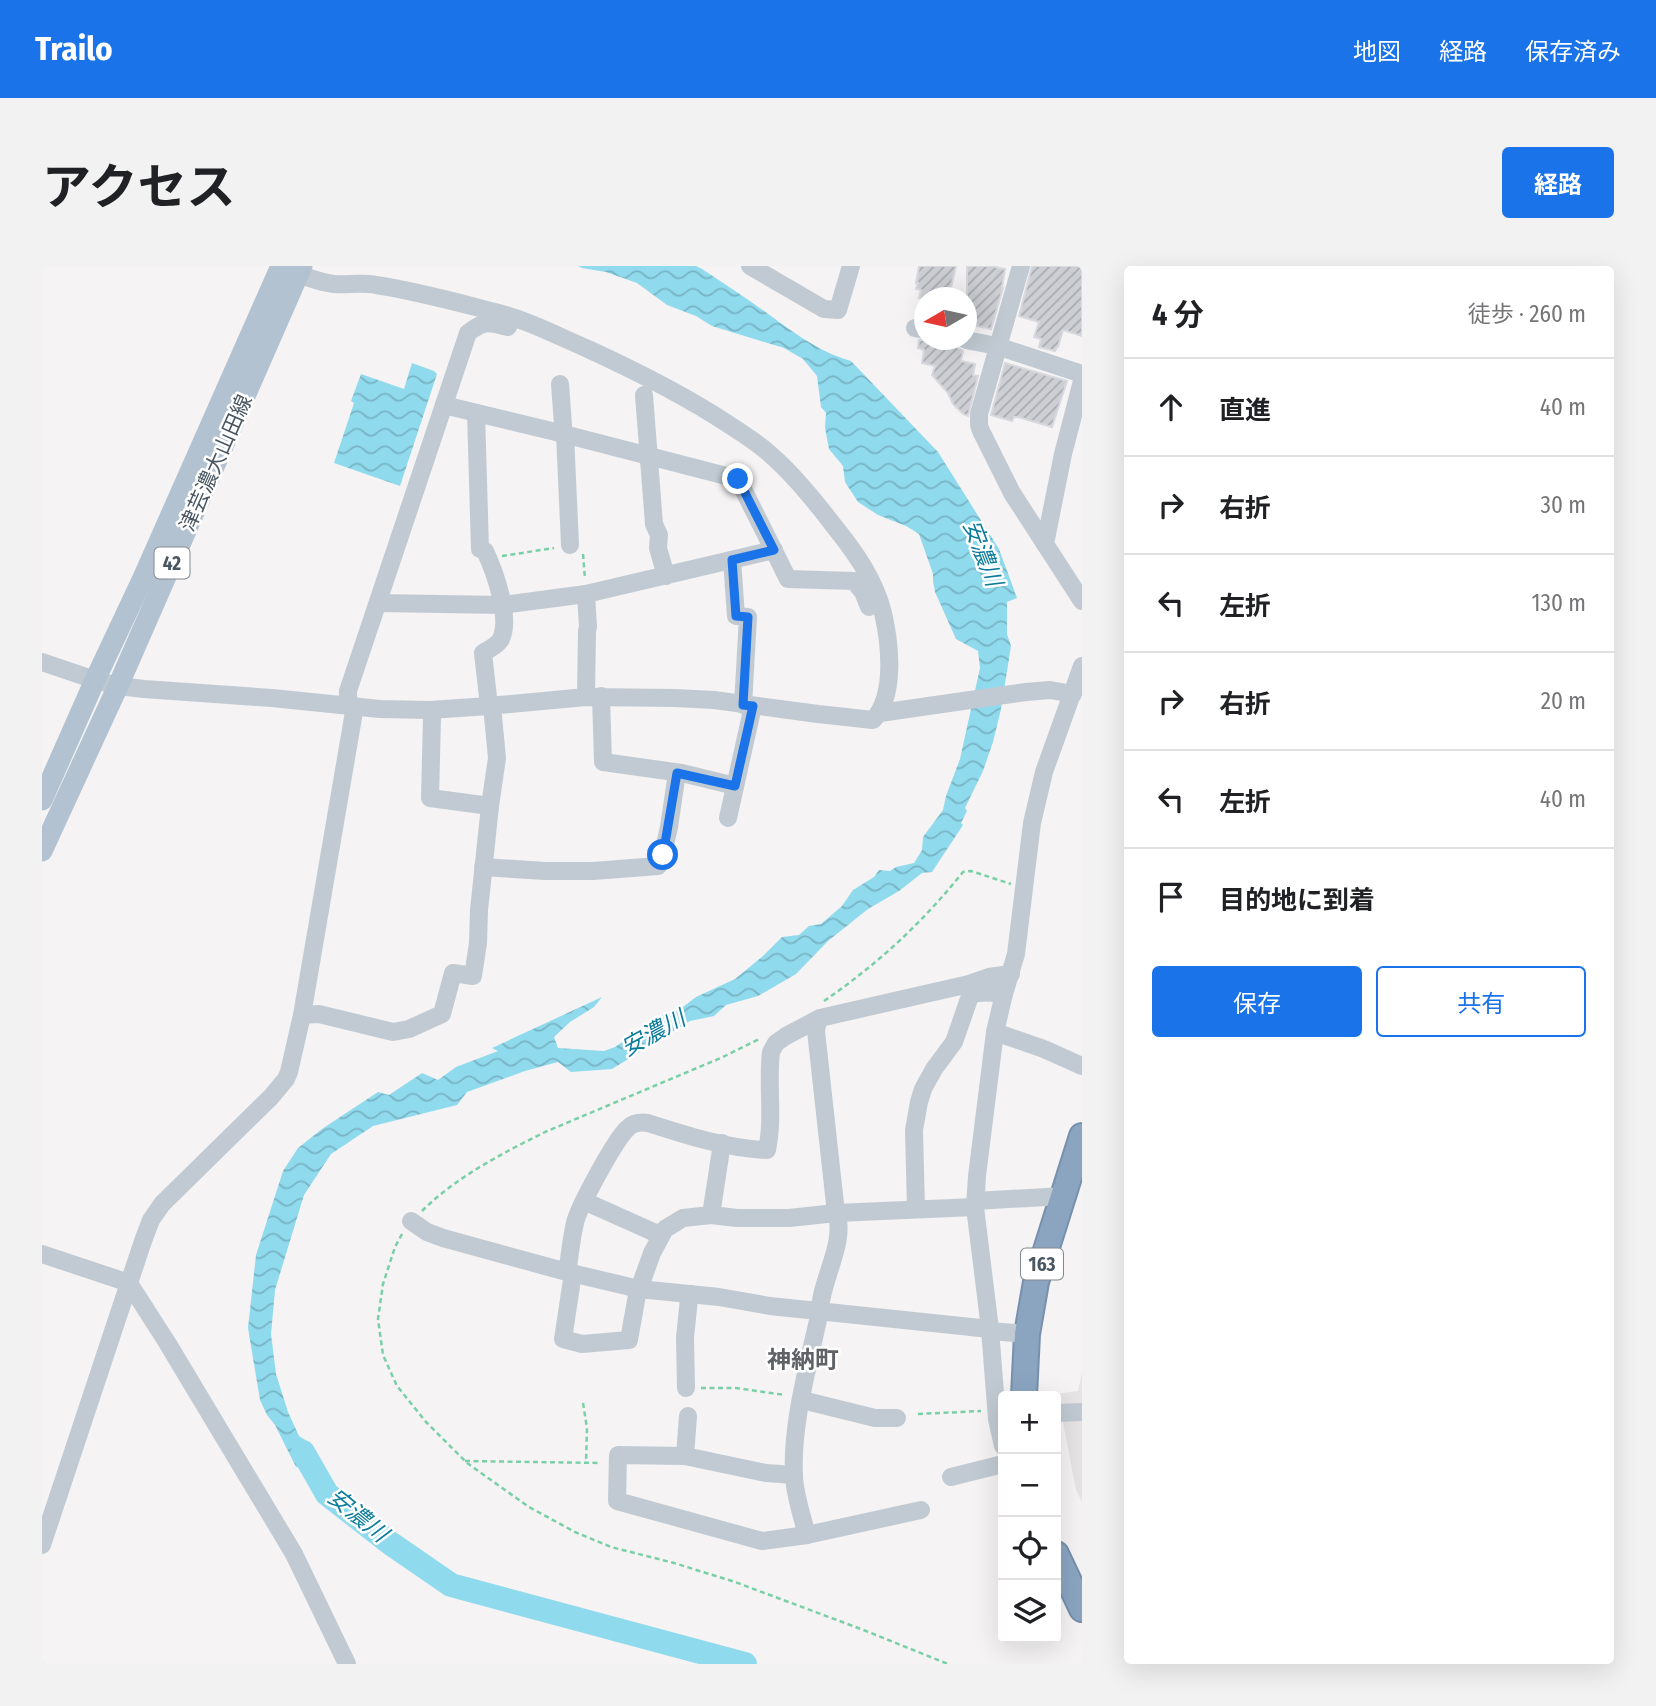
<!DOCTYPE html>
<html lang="ja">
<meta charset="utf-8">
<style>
body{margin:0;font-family:"Fira Sans Condensed","Noto Sans JP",sans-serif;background:#f2f2f2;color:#202124}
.controls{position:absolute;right:21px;bottom:21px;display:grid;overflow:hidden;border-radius:7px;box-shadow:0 7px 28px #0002}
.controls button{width:63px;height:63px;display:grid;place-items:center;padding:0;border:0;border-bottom:2px solid #e0e0e0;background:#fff;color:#202124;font:35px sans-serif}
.compass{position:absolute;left:872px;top:21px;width:63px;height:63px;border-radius:50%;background:#fff;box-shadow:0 7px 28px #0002;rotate:261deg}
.stop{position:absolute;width:21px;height:21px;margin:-16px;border:5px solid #1a73e8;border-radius:50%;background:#fff}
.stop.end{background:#1a73e8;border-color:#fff;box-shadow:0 2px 7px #0008}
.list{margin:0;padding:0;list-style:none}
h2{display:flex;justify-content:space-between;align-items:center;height:91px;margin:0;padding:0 28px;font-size:30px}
h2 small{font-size:23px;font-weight:400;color:#757577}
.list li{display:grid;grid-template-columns:46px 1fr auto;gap:21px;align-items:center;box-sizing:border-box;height:98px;padding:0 28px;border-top:2px solid #e0e0e0}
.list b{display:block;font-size:26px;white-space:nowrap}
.list em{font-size:23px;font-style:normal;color:#757577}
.actions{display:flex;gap:14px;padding:21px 28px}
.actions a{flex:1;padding:16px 0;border:2px solid #1a73e8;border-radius:7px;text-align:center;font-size:24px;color:#1a73e8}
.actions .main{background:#1a73e8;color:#fff}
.icon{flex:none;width:38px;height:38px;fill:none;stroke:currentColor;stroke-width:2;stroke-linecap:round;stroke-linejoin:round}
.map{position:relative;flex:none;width:1040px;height:1398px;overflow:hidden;border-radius:7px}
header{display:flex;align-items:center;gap:42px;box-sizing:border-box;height:98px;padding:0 35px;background:#1a73e8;color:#fff}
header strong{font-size:33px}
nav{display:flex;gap:38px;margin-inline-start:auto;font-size:24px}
.intro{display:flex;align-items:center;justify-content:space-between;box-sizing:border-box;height:168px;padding:0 42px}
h1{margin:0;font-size:49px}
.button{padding:18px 32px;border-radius:7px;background:#1a73e8;color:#fff;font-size:24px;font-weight:700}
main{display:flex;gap:42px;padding:0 42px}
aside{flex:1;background:#fff;border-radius:7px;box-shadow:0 7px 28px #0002}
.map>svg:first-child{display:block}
</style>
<header>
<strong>Trailo</strong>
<nav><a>地図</a><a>経路</a><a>保存済み</a></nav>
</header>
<div class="intro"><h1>アクセス</h1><a class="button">経路</a></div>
<main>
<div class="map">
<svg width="1040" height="1398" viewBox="0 0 1040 1398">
<defs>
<pattern id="water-waves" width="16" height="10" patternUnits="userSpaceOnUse" patternTransform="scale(1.75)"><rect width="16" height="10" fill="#90daee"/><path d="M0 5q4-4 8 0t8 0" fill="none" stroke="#78b4c4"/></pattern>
<pattern id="building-hatch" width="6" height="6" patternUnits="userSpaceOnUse" patternTransform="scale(1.75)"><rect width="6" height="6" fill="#cdcfd5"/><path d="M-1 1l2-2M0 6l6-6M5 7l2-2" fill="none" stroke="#a8abb0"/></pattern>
</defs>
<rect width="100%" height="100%" fill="#f5f3f3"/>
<polygon fill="#e6e4e5" points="1040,1106 1040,1236 1034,1224 1021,1156 1014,1156 1014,1130 999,1130 1036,1125"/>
<g fill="url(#water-waves)">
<path d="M536,0h118l6,3c18,12 37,24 55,37 30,21 58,45 94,55l87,91 61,97 18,49 -10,4v32l4,12 -10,63 -8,33 -10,29 -18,37 2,3 -6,12 2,2 -31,47 -10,1 -23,18 -31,18 -40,32 -32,33 -38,22 -32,9 -12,11 -24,5 -78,48 -41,3 -13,-10 -33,9 -58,21 -10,13 -84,21 -42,28 -27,41 -29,95 -4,44 5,40 12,38 11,24 11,7 11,47 -14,-22 -11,-1 -21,-42 -8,-10 -7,-15 -12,-72 8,-73 27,-84 15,-23 24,-19 56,-37 11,3 33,-22 16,7 18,-13 42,-16 -6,-3 110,-51 -8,10 -24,15 -16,15 4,11 46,3 11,-4 45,-31 19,-6 17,-13 39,-18 28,-23 19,-19 17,-2 10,-9 12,-2 21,-18 11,-16 21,-13 5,-7 11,1 6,-4 18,-4 8,-13 1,-13 20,-27 3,-14 14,-37 20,-91 -2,-17 -22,-12 -21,-47 -2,-11v-7l-14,-40 -13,-8 -28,-11 -20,-13 -13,-20 -2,-16 -14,-17 -4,-21 1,-15 -5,-6 -4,-31 -14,-17 -19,-11 -72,-22 -16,-10 -29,-11 -30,-22 -31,-11 -24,-4z"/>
<polygon points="370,97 392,105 395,108 358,220 292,197 312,137 309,135 319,108 362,123"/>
</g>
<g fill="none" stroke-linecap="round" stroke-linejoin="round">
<polyline stroke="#90daee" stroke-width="24" points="261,1186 285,1228 348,1277 409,1319 703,1398"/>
</g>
<g fill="url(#building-hatch)" stroke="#d7d9de" stroke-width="2">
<polygon points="877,0 914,0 907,30 895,28 895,32 877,32 879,24 874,23 876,17 874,17"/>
<polygon points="925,0 949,0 963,3 960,22 961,22 949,63 925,58"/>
<polygon points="990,0 1040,0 1040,70 1021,64 1016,81 1015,81 1013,85 997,81 999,73 992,71 997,56 977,50"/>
<polygon points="877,74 913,74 916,82 921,85 919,95 933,98 931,109 936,110 926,150 921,148 911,138 906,127 890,109 893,100 880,97 882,84 876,82"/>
<polygon points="963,97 1025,115 1010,161 976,151 972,151 970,155 949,149"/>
</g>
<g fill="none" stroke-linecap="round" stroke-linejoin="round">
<g stroke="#7690ad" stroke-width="28">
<g id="highway">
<polyline points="982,1130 985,1068 994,1016 1040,870"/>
<polyline points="1014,1288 1040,1343"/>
</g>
</g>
<g stroke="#7ad0a6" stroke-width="2.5" stroke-dasharray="5 3.5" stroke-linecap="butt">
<polyline points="541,288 543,313"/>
<polyline points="460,290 512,282"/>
<path d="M782,735c55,-38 97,-77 139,-129l8,-1 40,13"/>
<path d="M380,945c34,-34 81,-58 123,-79l178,-75 38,-19"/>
<polyline points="360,968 353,981 341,1018 336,1053 341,1089 355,1120 384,1156 425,1197 487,1241 533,1266 569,1281 632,1297 693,1316 819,1363 906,1398"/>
<polyline points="659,1122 694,1122 743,1129"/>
<polyline points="541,1137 545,1162 544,1197"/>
<polyline points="876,1148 939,1145"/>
<polyline points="423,1195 559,1197"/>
</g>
<g stroke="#c1cad2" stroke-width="18">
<polyline points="708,0 782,43 796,44 809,0"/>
<polyline points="979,0 937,148 937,159 939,165 970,227 1040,335"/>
<polyline points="873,62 883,64"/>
<polyline points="924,74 955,80 1040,108"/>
<polyline points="602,129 612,258 617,269 616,282 624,310"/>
<polyline points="402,139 518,167 696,213 746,313 812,315 821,326 827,341"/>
<path d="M434,147l4,136 5,2c10,21 26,67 16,88 -4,7 -12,10 -18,14l6,53"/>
<polyline points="518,167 521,159 518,118"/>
<polyline points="523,168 528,279"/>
<polyline points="1003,278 1021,188 1040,115"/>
<polyline points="690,294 694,350 706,351 701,439"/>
<polyline points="336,337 460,339 544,328 732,284"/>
<path d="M0,396l53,18 23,6 26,3 128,9 108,11 50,1 59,-4 97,-9 89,1 39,2 104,14 55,6c23,-24 17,-77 10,-107 -8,-33 -28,-61 -49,-87 -19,-25 -39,-50 -63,-71 -13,-12 -28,-21 -43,-31 -44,-29 -92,-53 -140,-75 -30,-13 -61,-29 -93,-37 -39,-10 -79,-21 -119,-27 -14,-3 -28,0 -42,-1 -16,-2 -31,-8 -46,-14"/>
<polyline points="559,430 561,496 640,507 693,520"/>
<polyline points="544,431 545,365 546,361 544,328"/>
<path d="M310,440l-4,-7v-8l120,-358c16,-13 21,-11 40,-6"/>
<polyline points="388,444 390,451 388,532 448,540"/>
<polyline points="838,447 984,426 1008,424 1031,428"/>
<polyline points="686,552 711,440"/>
<polyline points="441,601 503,605 551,605 616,600 619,596 627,561 635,507"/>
<polyline points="260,749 277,748 351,766 367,763 400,748 411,707 431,710 436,677 437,644 448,540 455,492 450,440"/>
<path d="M776,754l-2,11 20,182c11,28 -16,69 -16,98 -11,52 -29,113 -26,166 1,19 8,39 13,58l114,-25"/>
<polyline points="953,766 1002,783 1040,800"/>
<polyline points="542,935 618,969"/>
<polyline points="933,935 1022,930"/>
<path d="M874,943l-2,-79 5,-28 4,-13 11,-20 20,-27 16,-46c9,-6 23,-3 34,-2"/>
<polyline points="669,949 680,877"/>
<polyline points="369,955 385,966 401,972 525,1006 597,1023 677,1031 728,1040 948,1063"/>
<polyline points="0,988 87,1017 126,1078 252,1288 305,1398"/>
<path d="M525,1006c3,-16 4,-33 8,-49 3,-15 41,-85 53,-95 5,-5 13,-6 20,-5 37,12 81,26 119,27 7,-33 0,-66 4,-98l5,-9 10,-7 34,-18 149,-34 20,-7 22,-3"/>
<polyline points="531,1007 521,1073 540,1078 587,1074 595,1029 610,987 623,963 641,952 669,949 695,952 747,952 794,947 933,941"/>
<polyline points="948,1065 985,1068"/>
<polyline points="644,1122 643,1071 647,1033 649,1028"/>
<polyline points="760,1134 833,1152 855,1152"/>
<polyline points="1014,1147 1040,1146"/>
<polyline points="646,1150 643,1190 724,1207 752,1209"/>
<polyline points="961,1180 955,1153 948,1063 933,941 935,910 953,766 962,728 974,688 990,557 1002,506 1040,400"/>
<polyline points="643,1190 576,1189 575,1235 720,1275 765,1269"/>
<polyline points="909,1211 961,1198"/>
<polyline points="0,1279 101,975 109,954 120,938 229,831 244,813 247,806 260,749 313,440"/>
</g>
<g stroke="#b3c2d1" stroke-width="21">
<polyline points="0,534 53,414 101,312 239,0"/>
<polyline points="0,585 76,420 260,0"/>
</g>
<use href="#highway" stroke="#8ba5c1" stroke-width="24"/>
</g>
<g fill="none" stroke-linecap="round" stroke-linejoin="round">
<polyline stroke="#1a73e8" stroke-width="9" points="621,589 635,507 693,520 711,440 701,439 706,351 694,350 690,294 732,284 696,213"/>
</g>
<g text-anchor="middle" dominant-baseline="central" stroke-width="5" stroke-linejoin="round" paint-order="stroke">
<g fill="#fff" stroke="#808990" stroke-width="2">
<rect x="112.5" y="281.5" width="35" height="31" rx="5"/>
<rect x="979" y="982.5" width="42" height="31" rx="5"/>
</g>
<g font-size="19" font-weight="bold" fill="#4a5661">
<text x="130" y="297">42</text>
<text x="1000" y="998">163</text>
</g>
<g font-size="21" fill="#4a5661" stroke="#fff">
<text transform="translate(174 197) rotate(-66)">津芸濃大山田線</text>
</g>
<g font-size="23" font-style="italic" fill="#0c7c9b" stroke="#fff">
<text transform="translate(941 287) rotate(69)">安濃川</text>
<text transform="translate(611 767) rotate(-29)">安濃川</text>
<text transform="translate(316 1249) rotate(39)">安濃川</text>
</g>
<g font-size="24" font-weight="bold" fill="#5f6368" stroke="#fff">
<text x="761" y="1094">神納町</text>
</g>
</g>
</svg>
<div class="controls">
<button>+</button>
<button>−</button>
<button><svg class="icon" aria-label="locate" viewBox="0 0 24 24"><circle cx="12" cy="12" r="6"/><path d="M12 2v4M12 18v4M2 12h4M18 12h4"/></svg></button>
<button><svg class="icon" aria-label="layers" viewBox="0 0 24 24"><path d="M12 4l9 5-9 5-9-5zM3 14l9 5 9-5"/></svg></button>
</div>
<svg class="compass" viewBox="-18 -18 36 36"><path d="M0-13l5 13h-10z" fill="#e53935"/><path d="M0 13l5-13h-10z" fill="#757577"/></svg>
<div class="stop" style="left:621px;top:589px"></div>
<div class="stop end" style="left:696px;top:213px"></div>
</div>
<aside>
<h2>4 分<small>徒歩 · 260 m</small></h2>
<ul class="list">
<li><svg class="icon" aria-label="ahead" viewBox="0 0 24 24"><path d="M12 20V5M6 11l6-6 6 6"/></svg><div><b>直進</b></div><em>40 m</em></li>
<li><svg class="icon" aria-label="right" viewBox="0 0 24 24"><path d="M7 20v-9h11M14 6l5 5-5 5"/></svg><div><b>右折</b></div><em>30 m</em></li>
<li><svg class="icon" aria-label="left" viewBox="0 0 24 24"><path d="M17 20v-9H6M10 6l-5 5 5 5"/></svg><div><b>左折</b></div><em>130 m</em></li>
<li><svg class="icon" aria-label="right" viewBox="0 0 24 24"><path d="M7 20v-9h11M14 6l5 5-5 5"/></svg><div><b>右折</b></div><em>20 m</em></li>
<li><svg class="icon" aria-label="left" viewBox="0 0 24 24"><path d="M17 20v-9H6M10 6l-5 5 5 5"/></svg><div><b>左折</b></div><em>40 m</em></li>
<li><svg class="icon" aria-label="arrive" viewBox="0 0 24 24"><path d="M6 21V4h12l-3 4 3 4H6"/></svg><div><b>目的地に到着</b></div></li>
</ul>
<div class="actions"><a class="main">保存</a><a>共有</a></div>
</aside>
</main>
